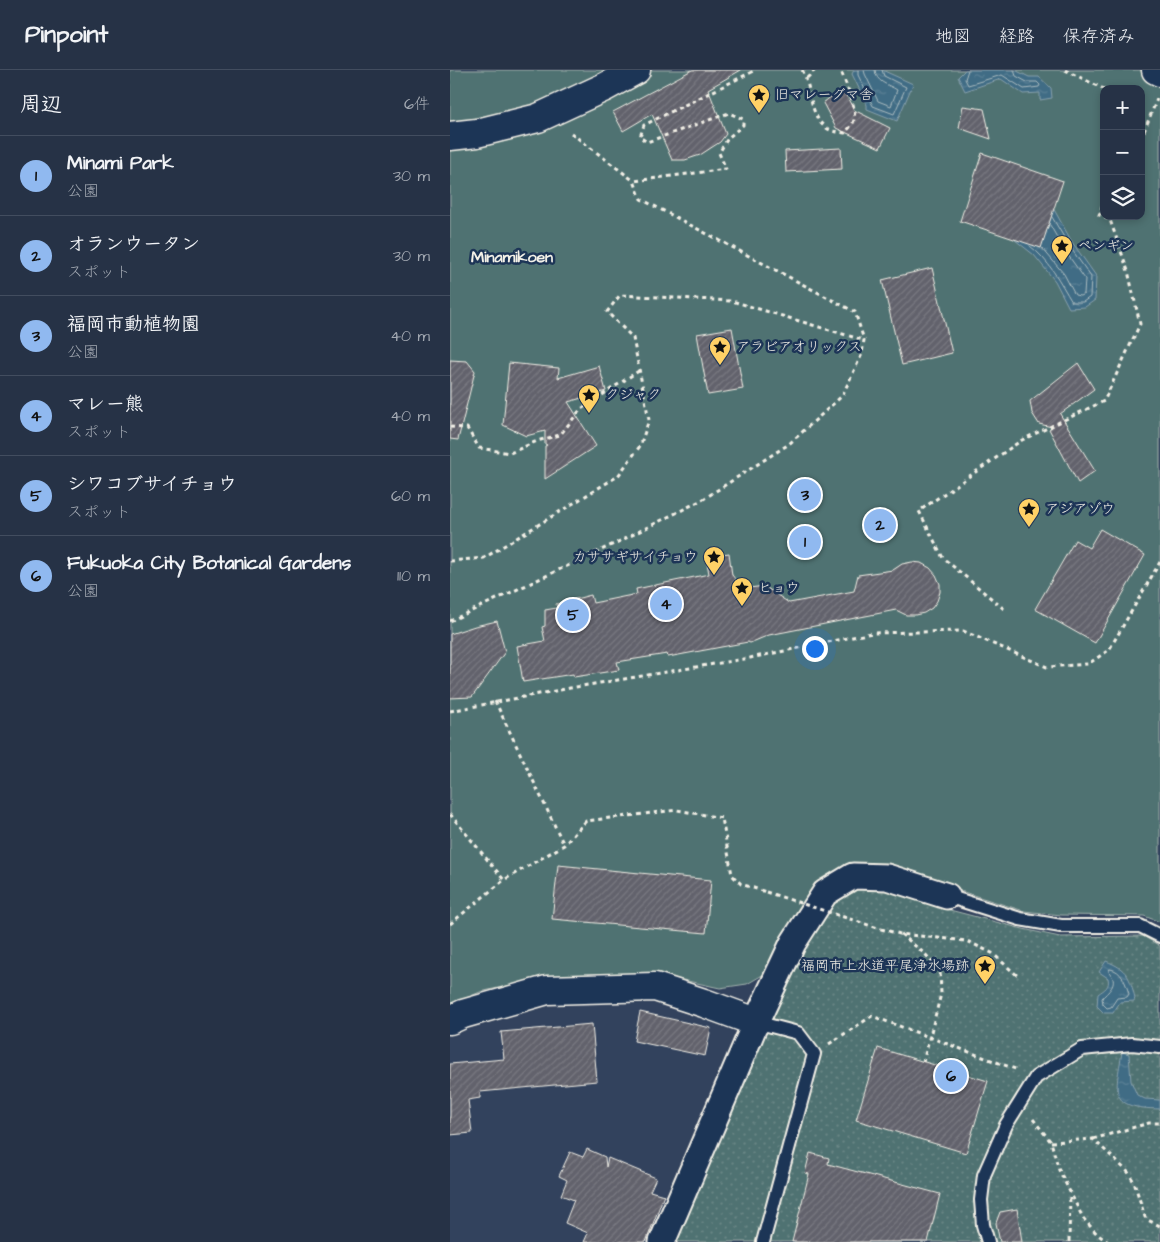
<!DOCTYPE html>
<html lang="ja">
<meta charset="utf-8">
<style>
body{margin:0;font-family:"Architects Daughter","Klee One",sans-serif;background:#323e51;color:#f1f3f6}
.controls{position:absolute;right:15px;top:15px;display:grid;overflow:hidden;border-radius:10px;box-shadow:0 2px 8px #0003}
.controls button{width:45px;height:45px;display:grid;place-items:center;padding:0;border:0;border-bottom:1px solid #424d5f;background:#263246;color:#f1f3f6;font:25px sans-serif}
.you{position:absolute;left:364px;top:578px;width:18px;height:18px;margin:-12px;border:4px solid #fff;border-radius:50%;background:#1a73e8;box-shadow:0 0 0 8px #1a73e833}
.badge{display:grid;place-items:center;width:32px;height:32px;border-radius:50%;background:#90b9f0;color:#111;font-size:16px;font-weight:700}
.pin{position:absolute;translate:-50% -50%;border:2px solid #fff;box-shadow:0 1px 5px #0006}
.list{margin:0;padding:0;list-style:none}
h2{display:flex;justify-content:space-between;align-items:center;height:65px;margin:0;padding:0 20px;font-size:21px}
h2 small{font-size:16px;font-weight:400;color:#a4aab3}
.list li{display:grid;grid-template-columns:32px 1fr auto;gap:15px;align-items:center;box-sizing:border-box;height:80px;padding:0 20px;border-top:1px solid #424d5f}
.list b{display:block;font-size:19px;white-space:nowrap}
.list p{margin:0;font-size:16px;white-space:nowrap;color:#a4aab3}
.list em{font-size:16px;font-style:normal;color:#a4aab3}
.icon{flex:none;width:28px;height:28px;fill:none;stroke:currentColor;stroke-width:2;stroke-linecap:round;stroke-linejoin:round}
.map{position:relative;flex:none;width:710px;height:1172px;overflow:hidden}
header{display:flex;align-items:center;gap:30px;box-sizing:border-box;height:70px;padding:0 25px;background:#263246;border-bottom:1px solid #424d5f}
header strong{font-size:24px}
nav{display:flex;gap:28px;margin-inline-start:auto;font-size:18px}
main{display:flex}
aside{flex:1;background:#263246}
.map>svg:first-child{display:block}
</style>
<header>
<strong>Pinpoint</strong>
<nav><a>地図</a><a>経路</a><a>保存済み</a></nav>
</header>
<main>
<aside>
<h2>周辺<small>6件</small></h2>
<ul class="list">
<li><span class="badge">1</span><div><b>Minami Park</b><p>公園</p></div><em>30 m</em></li>
<li><span class="badge">2</span><div><b>オランウータン</b><p>スポット</p></div><em>30 m</em></li>
<li><span class="badge">3</span><div><b>福岡市動植物園</b><p>公園</p></div><em>40 m</em></li>
<li><span class="badge">4</span><div><b>マレー熊</b><p>スポット</p></div><em>40 m</em></li>
<li><span class="badge">5</span><div><b>シワコブサイチョウ</b><p>スポット</p></div><em>60 m</em></li>
<li><span class="badge">6</span><div><b>Fukuoka City Botanical Gardens</b><p>公園</p></div><em>110 m</em></li>
</ul>
</aside>
<div class="map">
<svg width="710" height="1172" viewBox="0 0 710 1172">
<defs>
<pattern id="garden-dots" width="8" height="8" patternUnits="userSpaceOnUse" patternTransform="scale(1.25)"><rect width="8" height="8" fill="#507272"/><path d="M2 2h.1M6 6h.1" fill="none" stroke="#6a8786" stroke-width="1.8" stroke-linecap="round"/></pattern>
<pattern id="water-ripples" width="26" height="14" patternUnits="userSpaceOnUse" patternTransform="scale(1.25)"><rect width="26" height="14" fill="#406c85"/><path d="M2 4q2-2 4 0t4 0M15 11q2-2 4 0t4 0" fill="none" stroke="#5c8196"/></pattern>
<pattern id="building-hatch" width="6" height="6" patternUnits="userSpaceOnUse" patternTransform="scale(1.25)"><rect width="6" height="6" fill="#62626c"/><path d="M-1 1l2-2M0 6l6-6M5 7l2-2" fill="none" stroke="#797981"/></pattern>
</defs>
<rect width="100%" height="100%" fill="#32425d"/>
<filter id="ink" filterUnits="userSpaceOnUse"><feTurbulence type="fractalNoise" baseFrequency=".02" numOctaves="2"/><feDisplacementMap in="SourceGraphic" scale="10" xChannelSelector="R" yChannelSelector="G"/><feConvolveMatrix kernelMatrix="1 2 1 2 8 2 1 2 1" color-interpolation-filters="sRGB"/></filter>
<g filter="url(#ink)">
<path fill="#507272" stroke="#a2b2ad" fill-rule="evenodd" d="M0,0h710v852l-16,-6 -83,-1 -37,-4 -73,-23 -142,8 -13,17 -30,60 -19,11 -27,4 -60,-13 -111,4 -29,4 -40,9 -30,13zM654,19h37v127h-37z"/>
<polygon fill="url(#garden-dots)" stroke="#a2b2ad" points="432,816 492,838 573,859 610,867 693,866 710,876 710,1172 224,1172 335,907 392,817"/>
<g fill="url(#water-ripples)" stroke="#88a1ad">
<polygon points="404,0 432,0 463,14 447,51 417,39 417,35 402,4"/>
<polygon points="515,0 565,0 579,7 589,7 601,18 602,28 590,30 590,23 573,24 551,9 515,21 508,7"/>
<polygon points="596,125 622,172 646,206 645,230 635,237 619,238 605,211 584,185 560,166"/>
<path d="M656,891c21,8 24,16 29,37l-1,3 -14,1 -7,11h-9l-7,-7 1,-12c7,-5 12,-7 10,-16l-9,-6z"/>
<path d="M672,982l7,2 2,27 6,14 8,4 15,1v9c-52,-1 -45,-15 -38,-57z"/>
</g>
<g fill="none" stroke-linecap="round" stroke-linejoin="round">
<g stroke="#acbcc0" stroke-width="1">
<polyline points="408,0 408,5 423,36 444,44 456,17 434,6 432,0"/>
<path d="M414,0l1,4 13,27 13,5 6,-16c-9,-6 -21,-7 -22,-20"/>
<polyline points="518,0 515,9 518,15 552,5 574,19 589,17 590,15 587,12 577,12 566,6 564,0"/>
<path d="M580,176c19,14 30,36 42,56h11l7,-5 1,-20 -23,-33 -16,-27"/>
<polyline points="592,178 614,204 625,225 630,226 634,224 635,209 613,178 600,155"/>
<path d="M660,899c12,1 16,15 19,25l-2,3 -10,1 -6,9 -4,1 -4,-4 -1,-6c8,-8 17,-15 7,-26z"/>
</g>
</g>
<g fill="url(#building-hatch)" stroke="#f4f1e8">
<polygon points="242,0 291,0 258,19 276,64 270,72 250,85 235,90 222,90 202,44 173,61 163,42"/>
<polygon points="392,18 404,40 440,58 430,78 386,58 373,33"/>
<polygon points="513,36 534,39 541,69 509,58"/>
<polygon points="391,78 392,99 336,102 335,81"/>
<polygon points="532,83 613,111 591,178 510,151"/>
<polygon points="482,198 502,283 452,295 432,210"/>
<polygon points="282,258 293,319 258,325 247,264"/>
<polygon points="0,290 17,291 25,301 8,370 0,369"/>
<polygon points="59,293 109,298 108,308 149,296 156,321 118,332 146,376 95,409 95,376 97,375 95,374 95,361 76,366 53,355"/>
<polygon points="628,293 644,319 610,344 645,401 628,413 599,359 602,357 589,354 582,343 580,331"/>
<polygon points="650,459 695,485 645,573 585,539 625,470 639,478"/>
<polygon points="279,483 282,505 293,519 314,516 339,533 404,521 408,505 443,500 452,494 462,492 471,493 480,498 486,505 490,514 490,522 487,531 482,538 474,543 465,545 456,545 446,540 319,565 300,573 298,572 218,587 217,584 167,592 169,600 124,607 123,604 73,612 67,576 95,571 92,557 95,556 95,540 107,538 106,534 141,525 143,533 187,524 186,519 259,504 256,487"/>
<polygon points="47,551 55,582 22,627 0,628 0,564 25,556"/>
<polygon points="108,795 261,810 256,863 102,849"/>
<polygon points="190,942 261,958 255,986 184,971"/>
<polygon points="142,954 147,1011 30,1022 30,1028 18,1030 22,1063 0,1065 0,994 54,989 51,962"/>
<polygon points="428,978 538,1011 516,1083 406,1050"/>
<polygon points="137,1079 155,1087 156,1097 158,1088 206,1108 200,1121 214,1125 196,1172 134,1172 138,1163 115,1153 124,1130 111,1125 117,1110 109,1106 120,1082 133,1087"/>
<polygon points="360,1083 379,1088 378,1094 490,1124 478,1172 342,1172 359,1104 355,1103"/>
<polygon points="567,1139 572,1172 550,1172 546,1153 550,1142"/>
</g>
<g fill="none" stroke-linecap="round" stroke-linejoin="round">
<g stroke="#f4f1e8" stroke-width="16">
<g id="service">
<polyline points="497,826 570,849 611,856 690,856 710,866"/>
<polyline points="306,952 348,963 364,984 313,1172"/>
<polyline points="538,1172 533,1155 531,1130 534,1105 556,1055 586,1007 632,979 682,974 710,977"/>
</g>
</g>
<g stroke="#f4f1e8" stroke-width="29">
<polyline id="minor" points="212,1172 306,952 343,873 375,823 403,806 437,807 497,826"/>
</g>
<g stroke="#f4f1e8" stroke-width="31">
<g id="tertiary">
<polyline points="706,0 710,2"/>
<polyline points="0,66 27,63 88,48 155,17 186,0"/>
<polyline points="0,950 13,944 97,920 205,917 254,933 306,952"/>
</g>
</g>
<g stroke="#f4f1e8" stroke-width="3" stroke-dasharray="4 4" stroke-linecap="butt">
<path d="M352,0c11,18 6,50 28,60 4,2 10,2 15,3 2,-3 6,-6 8,-10 6,-15 -8,-38 -12,-53"/>
<polyline points="615,0 654,19"/>
<polyline points="357,8 365,0"/>
<polyline points="121,63 184,111"/>
<polyline points="691,69 707,29"/>
<polyline points="0,357 17,358 29,378 60,383 87,371 110,365 131,339 190,300"/>
<polyline points="0,491 34,488 168,406 190,376 199,350 183,268 157,242 170,225 282,231 413,270"/>
<polyline points="554,539 493,488 469,441 572,370 654,331 690,254 678,201 660,150 649,145 654,131"/>
<polyline points="0,551 166,473 252,430 339,374 392,326 412,284 414,270 405,242 191,129 184,111 276,99 269,83 278,68 293,55 293,49 279,43 197,72 190,67 194,55 306,0"/>
<polyline points="45,631 114,775"/>
<polyline points="0,641 120,618 300,588 422,563 513,561 597,597 638,594 659,580 710,492"/>
<polyline points="0,744 54,810"/>
<polyline points="0,854 54,810 114,775 136,751 227,740 272,748 282,805 291,814 316,822"/>
<polyline points="431,859 450,864 517,871 542,883 569,907"/>
<polyline points="451,864 476,885 490,901 491,924 473,992"/>
<polyline points="379,974 422,946 568,1000"/>
<polyline points="583,1049 601,1072 609,1100 633,1148 647,1164 658,1172"/>
<polyline points="643,1069 699,1053 710,1053"/>
<polyline points="601,1072 643,1069 678,1102 684,1112 695,1147 698,1150 710,1156"/>
<polyline points="619,1172 620,1125"/>
</g>
<use href="#service" stroke="#1d3557" stroke-width="12"/>
<use href="#minor" stroke="#1d3557" stroke-width="25"/>
<use href="#tertiary" stroke="#1d3557" stroke-width="28"/>
<polyline stroke="#f4f1e8" stroke-width="3" stroke-dasharray="4 4" stroke-linecap="butt" points="316,822 431,859"/>
</g>
</g>
<defs>
<g id="sight-pin" transform="scale(1.125)"><path d="M0 17L-7.5 6A9.5 9.5 0 1 1 7.5 6Z" fill="#ffd166" stroke="#1d3557"/><path d="M0-6L1.8-2.2L6-1.7L2.9 1.2L3.7 5.4L0 3.3L-3.7 5.4L-2.9 1.2L-6-1.7L-1.8-2.2Z" fill="#111"/></g>
</defs>
<g fill-rule="evenodd">
<use href="#sight-pin" x="309" y="25"/>
<use href="#sight-pin" x="612" y="176"/>
<use href="#sight-pin" x="270" y="277"/>
<use href="#sight-pin" x="139" y="325"/>
<use href="#sight-pin" x="579" y="439"/>
<use href="#sight-pin" x="264" y="487"/>
<use href="#sight-pin" x="292" y="518"/>
<use href="#sight-pin" x="535" y="896"/>
</g>
<g text-anchor="middle" dominant-baseline="central" stroke-width="5" stroke-linejoin="round" paint-order="stroke">
<g font-size="14" fill="#f4f1e8" stroke="#1d3557" text-anchor="start">
<text x="325" y="25">旧マレーグマ舎</text>
<text x="628" y="176">ペンギン</text>
<text x="286" y="277">アラビアオリックス</text>
<text x="155" y="325">クジャク</text>
<text x="595" y="439">アジアゾウ</text>
<text x="248" y="487" text-anchor="end">カササギサイチョウ</text>
<text x="308" y="518">ヒョウ</text>
<text x="519" y="896" text-anchor="end">福岡市上水道平尾浄水場跡</text>
</g>
<g font-size="16" font-weight="bold" fill="#f4f1e8" stroke="#1d3557">
<text x="62" y="187">Minamikoen</text>
</g>
</g>
</svg>
<div class="controls">
<button>+</button>
<button>−</button>
<button><svg class="icon" aria-label="layers" viewBox="0 0 24 24"><path d="M12 4l9 5-9 5-9-5zM3 14l9 5 9-5"/></svg></button>
</div>
<div class="you"></div>
<div class="pin badge" style="left:355px;top:472px">1</div>
<div class="pin badge" style="left:430px;top:455px">2</div>
<div class="pin badge" style="left:355px;top:425px">3</div>
<div class="pin badge" style="left:216px;top:534px">4</div>
<div class="pin badge" style="left:123px;top:545px">5</div>
<div class="pin badge" style="left:501px;top:1006px">6</div>
</div>
</main>
